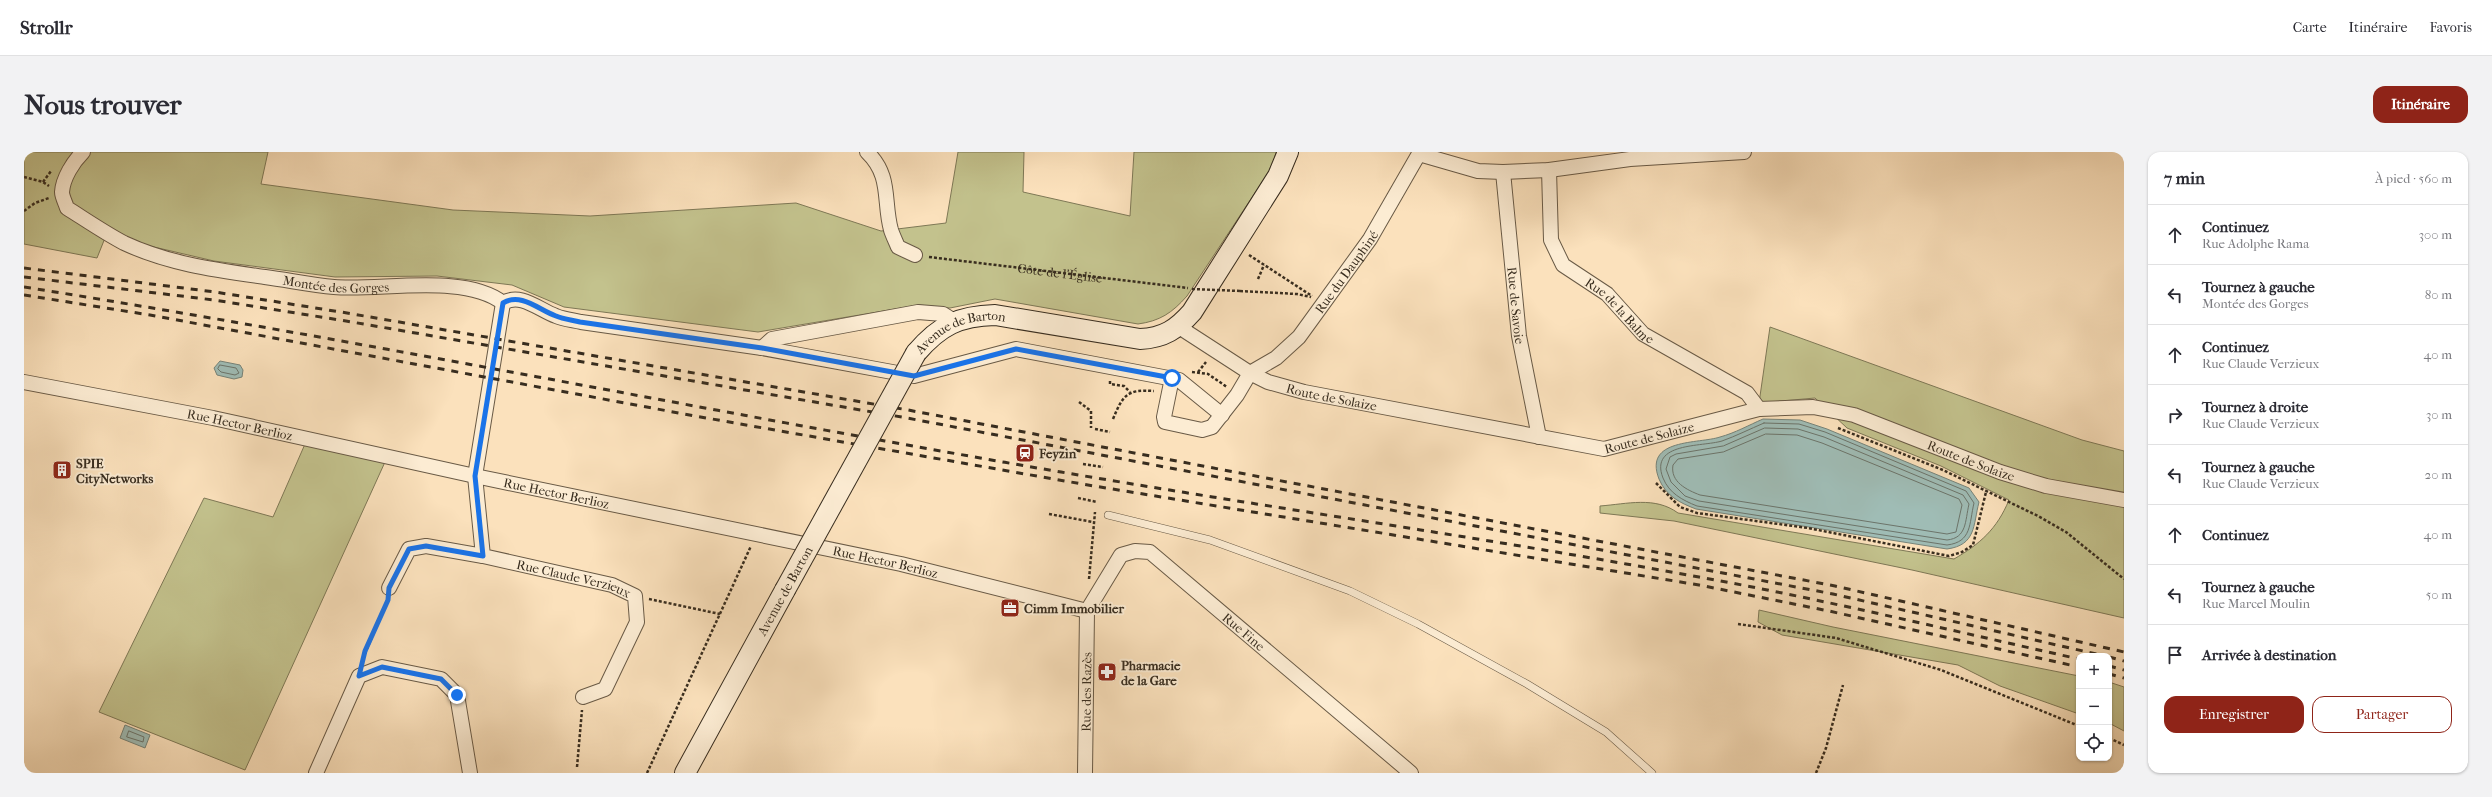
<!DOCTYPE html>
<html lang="fr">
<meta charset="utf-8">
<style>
body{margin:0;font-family:"IM FELL French Canon",serif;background:#f2f2f3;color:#2b2b33}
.controls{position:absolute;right:12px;bottom:12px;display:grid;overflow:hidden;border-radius:8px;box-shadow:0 1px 3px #0004}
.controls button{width:36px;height:36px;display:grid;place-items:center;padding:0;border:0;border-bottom:1px solid #e1e1e2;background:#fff;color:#2b2b33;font:20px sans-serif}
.stop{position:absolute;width:12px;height:12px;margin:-9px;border:3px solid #1a73e8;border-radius:50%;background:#fff}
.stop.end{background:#1a73e8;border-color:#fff;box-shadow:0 1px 4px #0008}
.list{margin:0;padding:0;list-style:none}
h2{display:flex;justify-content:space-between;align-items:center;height:52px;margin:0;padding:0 16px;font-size:17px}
h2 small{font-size:13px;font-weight:400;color:#7c7c81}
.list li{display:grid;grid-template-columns:26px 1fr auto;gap:12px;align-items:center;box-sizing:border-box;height:60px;padding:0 16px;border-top:1px solid #e1e1e2}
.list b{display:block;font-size:15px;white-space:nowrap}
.list p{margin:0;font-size:13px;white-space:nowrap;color:#7c7c81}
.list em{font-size:13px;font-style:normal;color:#7c7c81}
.actions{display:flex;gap:8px;padding:12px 16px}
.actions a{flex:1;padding:9px 0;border:1px solid #8f2418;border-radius:12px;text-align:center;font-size:14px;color:#8f2418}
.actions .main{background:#8f2418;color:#fff}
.icon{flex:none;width:22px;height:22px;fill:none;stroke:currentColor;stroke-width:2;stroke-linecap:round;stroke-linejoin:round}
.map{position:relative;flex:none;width:2100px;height:621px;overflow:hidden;border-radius:12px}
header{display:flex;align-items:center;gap:24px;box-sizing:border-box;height:56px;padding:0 20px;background:#fff;border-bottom:1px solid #e1e1e2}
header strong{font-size:19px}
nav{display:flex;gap:22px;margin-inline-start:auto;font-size:14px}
.intro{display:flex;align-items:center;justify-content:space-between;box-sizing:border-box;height:96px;padding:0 24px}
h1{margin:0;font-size:28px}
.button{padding:10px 18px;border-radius:12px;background:#8f2418;color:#fff;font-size:14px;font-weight:700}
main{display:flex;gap:24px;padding:0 24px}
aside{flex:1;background:#fff;border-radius:12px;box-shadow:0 1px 3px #0004}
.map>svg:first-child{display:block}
</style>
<header>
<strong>Strollr</strong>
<nav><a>Carte</a><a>Itinéraire</a><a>Favoris</a></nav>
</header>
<div class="intro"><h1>Nous trouver</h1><a class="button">Itinéraire</a></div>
<main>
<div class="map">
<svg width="2100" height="621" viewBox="0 0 2100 621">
<rect width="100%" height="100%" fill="#fbe1bc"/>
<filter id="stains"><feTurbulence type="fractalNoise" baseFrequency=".005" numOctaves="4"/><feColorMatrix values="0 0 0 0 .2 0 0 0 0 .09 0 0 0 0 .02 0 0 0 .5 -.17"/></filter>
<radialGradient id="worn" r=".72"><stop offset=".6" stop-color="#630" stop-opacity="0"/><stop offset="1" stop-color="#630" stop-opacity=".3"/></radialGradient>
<g fill="#c3c28d" stroke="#7e7856">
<path d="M0,0h244l-7,32 192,26 137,6 206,-13 85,28 65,-8 12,-71h66l-1,40 107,24 4,-64h142l-4,15 -85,129c-15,17 -27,25 -49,28l-143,-25 -45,9 -31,-3 -161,27 -194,-25 -52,-22 -75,-9 -102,1 -121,-16 -73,-17 -32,-16 -12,30 -73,-14z"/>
<path d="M1746,175l312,113 42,11v167l-212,-48 -238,-49 -74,-8v-7c27,-2 55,-10 78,7l276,46c26,-15 43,-30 55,-59l-68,-34 -94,-38 -32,-30 -56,5z"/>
<polygon points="281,292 361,310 221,618 75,560 180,346 249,365"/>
<polygon points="1735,458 1809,475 2055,524 2055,562 1976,534 1934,513 1758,483 1734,470"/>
<polygon points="2085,530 2100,535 2100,579 2085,571"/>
</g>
<g fill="#9fbcb5" stroke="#768379">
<polygon points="196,209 216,213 219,218 218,225 210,227 193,223 190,216"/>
<path d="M1739,267l37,1 27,9 142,59 10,14c-6,24 -3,43 -32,47l-251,-40c-16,-6 -30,-13 -37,-30 -16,-41 40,-35 61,-42 15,-4 29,-12 43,-18z"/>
<polygon points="101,573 126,583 121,596 96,586"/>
</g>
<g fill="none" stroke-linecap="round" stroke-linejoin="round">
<g stroke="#6c746a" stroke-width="1">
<polygon points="196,213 212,216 215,221 211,223 197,220 194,217"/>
<path d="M1740,271l35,1 26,8 141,59 8,12c-5,21 -2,39 -27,42l-250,-39c-15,-6 -28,-13 -34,-28 -14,-36 39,-31 59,-37 14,-5 28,-12 42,-18z"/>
<path d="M1741,276l33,1 26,8 139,58 6,9c-4,17 -2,34 -22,36l-248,-39 -14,-5 -14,-14 -5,-13 4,-12 6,-3 47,-8z"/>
<path d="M1742,282l31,1 25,8 137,56 3,6 -6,27 -9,2 -247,-39c-13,-5 -30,-13 -27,-30l5,-6 45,-7z"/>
<polygon points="105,579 120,585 119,590 103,585"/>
</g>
<g stroke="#695a46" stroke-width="8">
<polyline id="lane" points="1084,363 1186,388 1326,439 1394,472 1503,532 1582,580 1628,621"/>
</g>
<g stroke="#695a46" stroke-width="16">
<g id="street">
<path id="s2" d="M59,0c-10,10 -20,26 -21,40 0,5 4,12 5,16 19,12 38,25 57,35 45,21 92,27 141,34 23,3 46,8 69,10 47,4 131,-14 169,16"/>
<path d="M843,0c25,24 16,49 24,78 2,6 5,12 7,17l17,8"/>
<polyline points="1395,2 1454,19 1479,20 1525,18 1606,7 1720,0"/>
<path id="s3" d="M1525,18l2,70 12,25 44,29 36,40 104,59 12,16"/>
<path id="s4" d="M1479,20l16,164 20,101"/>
<path d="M479,151c18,-11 36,7 53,13 7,3 16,4 25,6l181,26 152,28 102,-27 163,31 43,35"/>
<path id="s5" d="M479,151l-28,173 8,80 129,29 23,11 2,26 -32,67 -22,8"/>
<path id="s6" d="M1155,175l71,46 18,9 36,10 300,57 155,-40 54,-2 41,8 146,57 46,14 78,14"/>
<polyline points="738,196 748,187 894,160 919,162 930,169"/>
<path id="s7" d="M1148,226l-8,39 1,5 37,8 10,-3 25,-32 13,-22 26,-15 23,-21 71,-98 50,-87"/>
<path id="s8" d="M0,230l189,36 262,58 426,88 186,47"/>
<polyline points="365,436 385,397 402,394 459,404"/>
<path id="s9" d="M1063,459l34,-56 14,-4 15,1 261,221"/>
<polyline points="292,621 335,524 358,515 417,527 433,543 446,621"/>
<path id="s10" d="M1061,621l2,-162"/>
</g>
</g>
<g stroke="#382d1f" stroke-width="22">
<g id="secondary">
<path id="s11" d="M892,201c24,-28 43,-37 79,-38l145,24c24,-1 37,-10 52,-27l86,-136 10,-24"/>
<polyline points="661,621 761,438"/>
</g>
</g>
<g stroke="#382d1f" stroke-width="2.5" stroke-dasharray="3 2" stroke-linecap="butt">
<polyline points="0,25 19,30 25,34"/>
<polyline points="19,30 27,19"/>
<polyline points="0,59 11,51 25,46"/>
<polyline points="1225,103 1288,144"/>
<path id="s1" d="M905,105l259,31"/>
<polyline points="1234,127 1240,113"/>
<polyline points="1216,139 1273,142 1287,145"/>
<polyline points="1168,220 1184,222 1203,235"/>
<polyline points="1174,220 1182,210"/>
<polyline points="1086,229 1086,232 1100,234 1106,240"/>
<polyline points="1055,250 1067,259 1067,276"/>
<path d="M1089,267c10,-24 14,-30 41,-28"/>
<polyline points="1814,276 1919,318 2014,364 2042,380 2100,427"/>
<polyline points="1071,277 1086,280"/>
<polyline points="1059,312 1079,315"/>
<polyline points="1632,331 1656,355 1673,361 1784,376 1925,404 1938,400 1949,393 1962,340"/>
<polyline points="1054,346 1073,350"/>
<polyline points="1025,362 1069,370"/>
<polyline points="1065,427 1071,360"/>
<polyline points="625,447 696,462"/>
<polyline points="1714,472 1812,486 1917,518 2055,574"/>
<polyline points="339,506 363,450"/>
<polyline points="2085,586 2100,593"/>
<polyline points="553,615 558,558"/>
<polyline points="623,621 727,394"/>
<polyline points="1792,621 1802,596 1819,533"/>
</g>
<use href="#lane" stroke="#fcecd3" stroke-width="7"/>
<use href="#street" stroke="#fcecd3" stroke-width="14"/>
<use href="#secondary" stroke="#fcecd3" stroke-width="20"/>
<g stroke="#382d1f" stroke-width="3" stroke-dasharray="7 7" stroke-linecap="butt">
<polyline points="0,116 191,140 323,161 884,258 1811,434 2100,500"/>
<polyline points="0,125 190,148 322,169 883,266 1809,442 2081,504"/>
<path d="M0,135c335,53 668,121 1002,179 224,39 450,70 673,111 128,23 254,54 380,82"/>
<polyline points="0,143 126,163 671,264 1058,332 1675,433 1805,459 2055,515"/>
<polyline points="2085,505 2100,509"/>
<polyline points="2085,514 2100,518"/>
<polyline points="2085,522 2100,526"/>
</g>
<g stroke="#382d1f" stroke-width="22" stroke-linecap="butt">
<polyline id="secondary-bridge" points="761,438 892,201"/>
</g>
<polyline stroke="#382d1f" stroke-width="2.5" stroke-dasharray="3 2" stroke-linecap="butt" points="1168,137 1216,139"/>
<use href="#secondary-bridge" stroke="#fcecd3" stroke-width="20"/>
</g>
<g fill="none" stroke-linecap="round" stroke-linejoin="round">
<path stroke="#1a73e8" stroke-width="5" d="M433,543l-16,-16 -59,-12 -23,9 6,-25 23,-51 1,-12 20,-39 17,-3 57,10 -8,-80 28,-173c18,-11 36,7 53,13 7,3 16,4 24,6l182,26 152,28 102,-27 156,29"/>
</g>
<defs>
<g id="station-square" transform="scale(1)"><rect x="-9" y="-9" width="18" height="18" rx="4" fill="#8f2418" stroke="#fcecd3"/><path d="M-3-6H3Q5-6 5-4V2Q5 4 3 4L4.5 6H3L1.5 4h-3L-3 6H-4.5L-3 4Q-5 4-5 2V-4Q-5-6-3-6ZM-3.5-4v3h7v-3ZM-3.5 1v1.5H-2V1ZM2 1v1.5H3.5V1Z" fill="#fff"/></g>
<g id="building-square" transform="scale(1)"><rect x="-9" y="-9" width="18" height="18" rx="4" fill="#8f2418" stroke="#fcecd3"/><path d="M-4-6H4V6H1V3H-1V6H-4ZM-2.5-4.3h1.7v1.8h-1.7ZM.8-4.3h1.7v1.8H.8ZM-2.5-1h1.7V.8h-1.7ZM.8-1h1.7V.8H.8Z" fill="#fff"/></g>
<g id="office-square" transform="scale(1)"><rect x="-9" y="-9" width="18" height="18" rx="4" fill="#8f2418" stroke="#fcecd3"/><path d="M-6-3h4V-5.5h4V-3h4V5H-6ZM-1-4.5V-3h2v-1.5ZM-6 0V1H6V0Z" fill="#fff"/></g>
<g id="pharmacy-square" transform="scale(1)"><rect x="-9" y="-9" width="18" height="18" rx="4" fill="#8f2418" stroke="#fcecd3"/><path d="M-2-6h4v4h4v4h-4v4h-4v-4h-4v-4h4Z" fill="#fff"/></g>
</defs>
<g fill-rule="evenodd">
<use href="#station-square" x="1001" y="301"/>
<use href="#building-square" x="38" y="318"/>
<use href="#office-square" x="986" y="456"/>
<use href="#pharmacy-square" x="1083" y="520"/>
</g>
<g text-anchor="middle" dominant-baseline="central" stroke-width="4" stroke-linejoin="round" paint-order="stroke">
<g font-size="13" fill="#382d1f" stroke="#fcecd3">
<text stroke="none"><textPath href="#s7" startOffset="301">Rue du Dauphiné</textPath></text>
<text stroke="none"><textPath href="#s1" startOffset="132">Côte de l'Église</textPath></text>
<text stroke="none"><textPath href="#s2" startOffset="347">Montée des Gorges</textPath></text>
<text stroke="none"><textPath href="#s4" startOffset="134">Rue de Savoie</textPath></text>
<text stroke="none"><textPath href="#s3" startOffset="171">Rue de la Balme</textPath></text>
<text stroke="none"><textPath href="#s11" startOffset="52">Avenue de Barton</textPath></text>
<text stroke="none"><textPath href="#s6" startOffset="170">Route de Solaize</textPath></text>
<text stroke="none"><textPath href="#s8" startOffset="220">Rue Hector Berlioz</textPath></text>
<text stroke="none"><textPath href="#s6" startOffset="494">Route de Solaize</textPath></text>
<text stroke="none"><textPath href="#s6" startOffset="829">Route de Solaize</textPath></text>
<text stroke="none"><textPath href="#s8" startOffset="544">Rue Hector Berlioz</textPath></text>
<text stroke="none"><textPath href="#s8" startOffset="880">Rue Hector Berlioz</textPath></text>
<text stroke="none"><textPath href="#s5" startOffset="349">Rue Claude Verzieux</textPath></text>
<text transform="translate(761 439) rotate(-61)">Avenue de Barton</text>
<text stroke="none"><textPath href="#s9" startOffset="218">Rue Fine</textPath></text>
<text stroke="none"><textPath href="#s10" startOffset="81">Rue des Razès</textPath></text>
</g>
<g font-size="13" font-weight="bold" fill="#382d1f" stroke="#fcecd3" text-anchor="start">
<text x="1015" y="301">Feyzin</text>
<text x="52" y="311">SPIE<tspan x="52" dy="15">CityNetworks</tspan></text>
<text x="1000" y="456">Cimm Immobilier</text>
<text x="1097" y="513">Pharmacie<tspan x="1097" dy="15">de la Gare</tspan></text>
</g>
</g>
<rect width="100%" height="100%" filter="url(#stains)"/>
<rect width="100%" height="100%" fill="url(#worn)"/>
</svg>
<div class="controls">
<button>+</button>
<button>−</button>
<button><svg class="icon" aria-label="locate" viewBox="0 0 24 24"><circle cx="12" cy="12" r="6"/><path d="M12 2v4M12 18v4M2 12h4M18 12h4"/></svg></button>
</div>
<div class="stop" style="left:1148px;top:226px"></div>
<div class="stop end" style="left:433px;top:543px"></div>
</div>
<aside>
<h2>7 min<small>À pied · 560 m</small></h2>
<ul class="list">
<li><svg class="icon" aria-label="ahead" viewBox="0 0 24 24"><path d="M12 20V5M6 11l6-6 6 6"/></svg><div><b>Continuez</b><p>Rue Adolphe Rama</p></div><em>300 m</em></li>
<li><svg class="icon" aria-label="left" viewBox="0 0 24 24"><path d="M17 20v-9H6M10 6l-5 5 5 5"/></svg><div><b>Tournez à gauche</b><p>Montée des Gorges</p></div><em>80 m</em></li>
<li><svg class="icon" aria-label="ahead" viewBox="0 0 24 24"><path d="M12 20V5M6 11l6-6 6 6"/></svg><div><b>Continuez</b><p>Rue Claude Verzieux</p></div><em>40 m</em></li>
<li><svg class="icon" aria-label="right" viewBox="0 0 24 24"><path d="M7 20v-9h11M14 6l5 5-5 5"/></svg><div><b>Tournez à droite</b><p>Rue Claude Verzieux</p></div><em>30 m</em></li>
<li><svg class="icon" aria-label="left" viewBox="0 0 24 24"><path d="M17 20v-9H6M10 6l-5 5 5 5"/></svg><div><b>Tournez à gauche</b><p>Rue Claude Verzieux</p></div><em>20 m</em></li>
<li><svg class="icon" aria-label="ahead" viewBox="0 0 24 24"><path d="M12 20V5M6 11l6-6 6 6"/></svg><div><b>Continuez</b></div><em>40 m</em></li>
<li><svg class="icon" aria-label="left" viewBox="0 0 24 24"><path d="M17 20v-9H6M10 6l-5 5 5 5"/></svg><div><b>Tournez à gauche</b><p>Rue Marcel Moulin</p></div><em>50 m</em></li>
<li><svg class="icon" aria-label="arrive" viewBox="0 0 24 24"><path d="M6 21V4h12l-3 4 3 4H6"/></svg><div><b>Arrivée à destination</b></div></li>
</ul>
<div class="actions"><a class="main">Enregistrer</a><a>Partager</a></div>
</aside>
</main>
